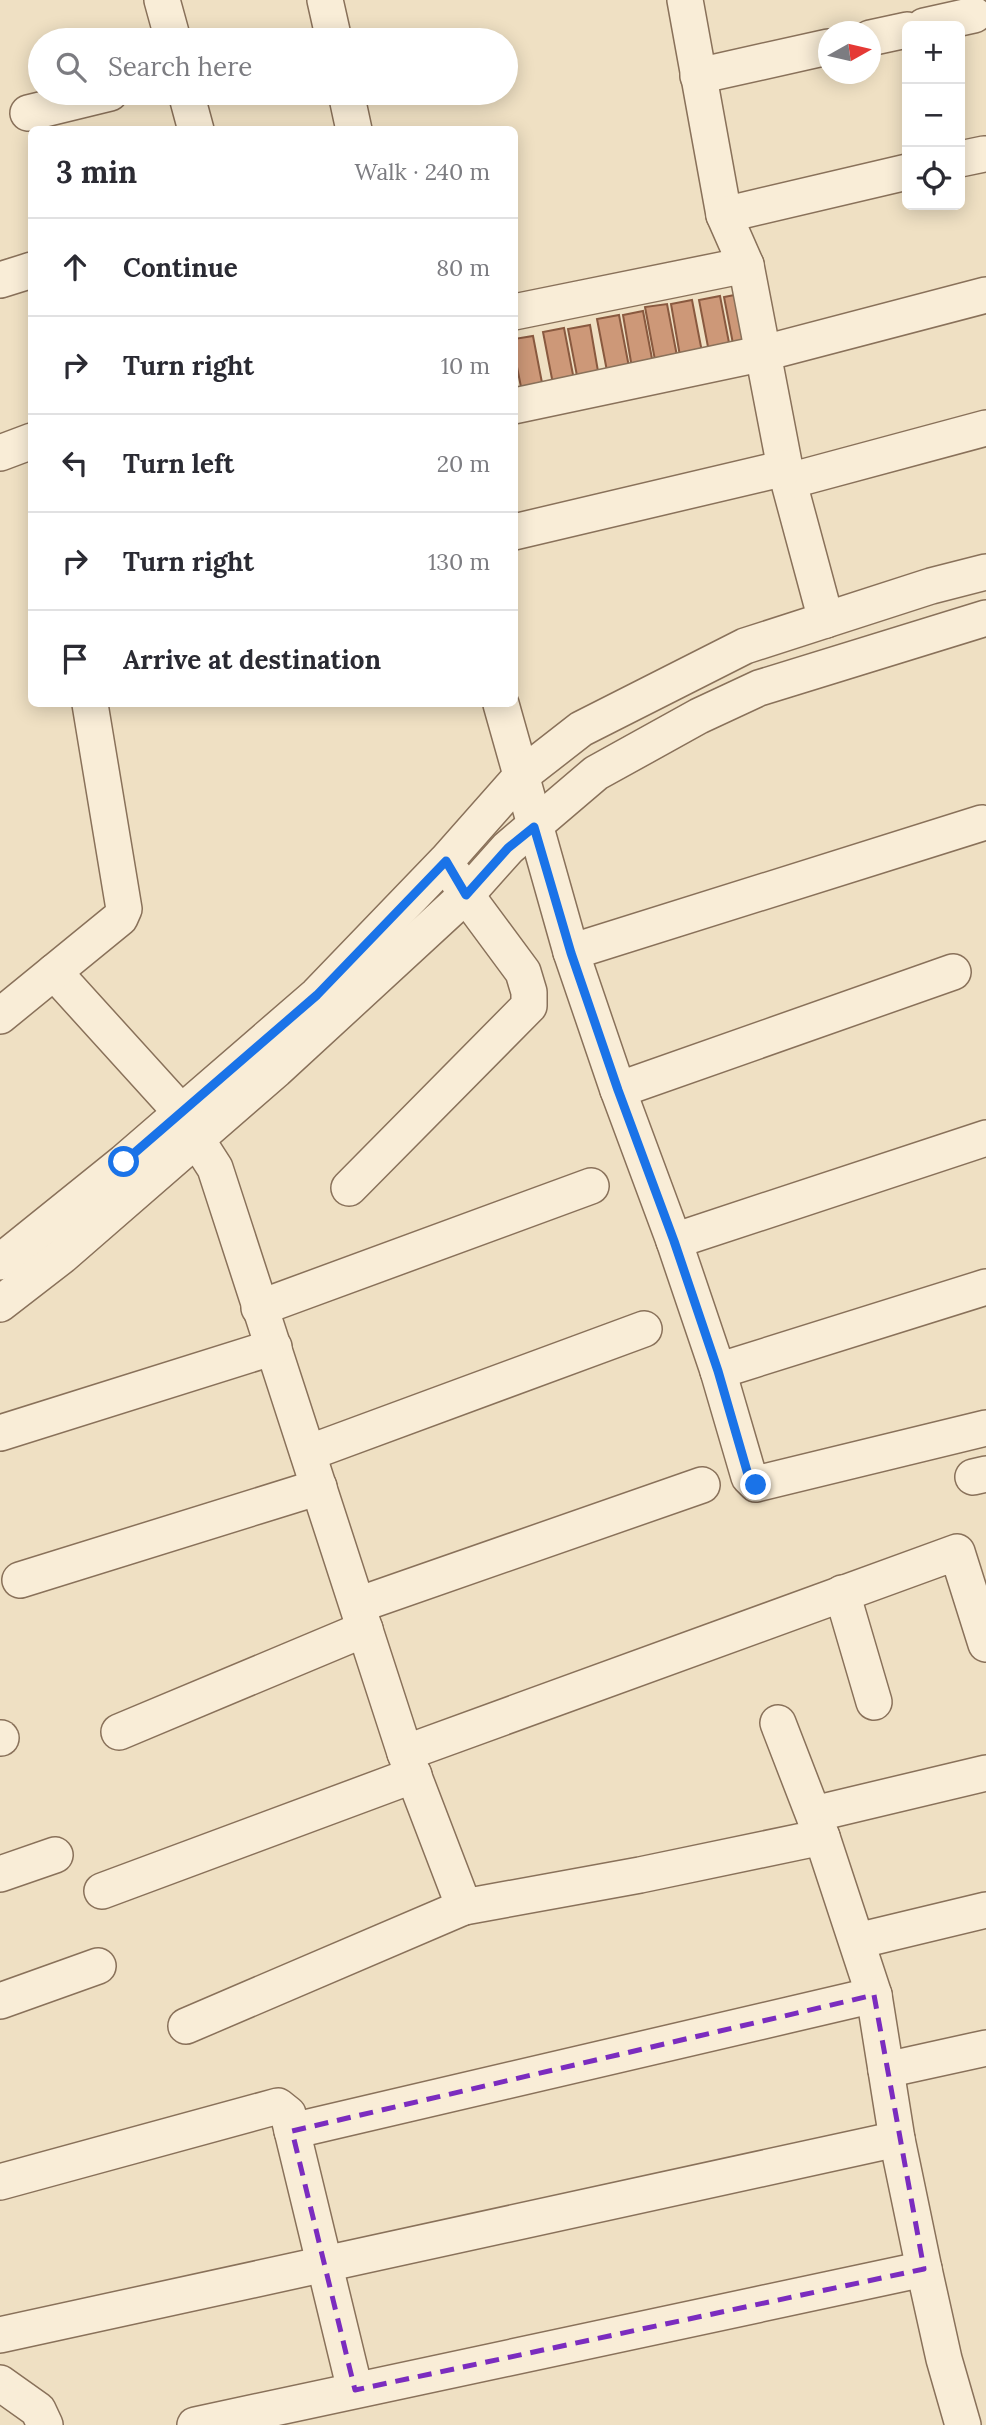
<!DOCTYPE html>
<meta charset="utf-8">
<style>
body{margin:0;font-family:Lora,serif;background:#f7f7f7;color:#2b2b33}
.controls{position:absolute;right:21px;top:21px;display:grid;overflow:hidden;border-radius:10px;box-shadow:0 4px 18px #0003}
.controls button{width:63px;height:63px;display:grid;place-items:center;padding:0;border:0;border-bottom:2px solid #e1e1e2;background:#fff;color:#2b2b33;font:35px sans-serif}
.compass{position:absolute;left:818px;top:21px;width:63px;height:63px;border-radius:50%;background:#fff;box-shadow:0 4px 18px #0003;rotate:82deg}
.stop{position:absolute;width:21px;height:21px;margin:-16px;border:5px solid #1a73e8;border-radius:50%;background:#fff}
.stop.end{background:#1a73e8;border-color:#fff;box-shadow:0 2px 7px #0008}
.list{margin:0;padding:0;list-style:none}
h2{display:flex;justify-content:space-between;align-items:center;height:91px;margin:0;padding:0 28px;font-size:30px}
h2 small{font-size:23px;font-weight:400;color:#7c7c81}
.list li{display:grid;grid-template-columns:46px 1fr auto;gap:21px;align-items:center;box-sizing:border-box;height:98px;padding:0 28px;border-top:2px solid #e1e1e2}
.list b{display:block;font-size:26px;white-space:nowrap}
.list em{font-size:23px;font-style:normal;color:#7c7c81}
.icon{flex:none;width:38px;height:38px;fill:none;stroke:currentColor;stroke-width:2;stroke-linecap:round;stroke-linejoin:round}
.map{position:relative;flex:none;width:986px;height:2425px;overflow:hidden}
.search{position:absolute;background:#fff;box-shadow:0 4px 18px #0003;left:28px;top:28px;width:490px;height:77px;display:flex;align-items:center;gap:18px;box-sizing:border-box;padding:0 24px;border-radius:38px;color:#7c7c81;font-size:26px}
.panel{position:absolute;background:#fff;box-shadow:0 4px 18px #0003;left:28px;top:126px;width:490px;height:581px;border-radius:10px}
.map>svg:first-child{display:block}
</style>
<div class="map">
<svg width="986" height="2425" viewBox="0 0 986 2425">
<rect width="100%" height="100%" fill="#efe0c3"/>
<g fill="#cd9878" stroke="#89593f" stroke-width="2">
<polygon points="745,293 755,345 734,349 724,297"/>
<polygon points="720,296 730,348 709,352 699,300"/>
<polygon points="692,300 702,352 680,356 671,304"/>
<polygon points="667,304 677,356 655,360 645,307"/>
<polygon points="643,311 653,364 632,368 623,315"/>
<polygon points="619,315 629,367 607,371 597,319"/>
<polygon points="590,325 599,377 578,381 568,329"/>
<polygon points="564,328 574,380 553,384 543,332"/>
<polygon points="533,336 543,388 522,392 514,352 514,339"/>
</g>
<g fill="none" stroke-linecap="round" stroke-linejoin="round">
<g stroke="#89715a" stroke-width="38">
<g id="minor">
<polyline points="162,0 173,40"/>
<polyline points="325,0 334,40"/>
<polyline points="685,0 724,215 746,265 785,468 826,620"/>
<polyline points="924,26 974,15"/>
<polyline points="870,38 907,30"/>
<polyline points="698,76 828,47"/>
<polyline points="186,93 196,130"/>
<polyline points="346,93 354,130"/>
<polyline points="28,113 110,93"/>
<polyline points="960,159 984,154"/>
<polyline points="724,215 907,172"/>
<polyline points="0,280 32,270"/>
<polyline points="514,312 746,265"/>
<polyline points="514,406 764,353 986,295"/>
<polyline points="0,453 32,441"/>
<polyline points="789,481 986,428"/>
<polyline points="514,532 785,468"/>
<polyline points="501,704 571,952 618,1090 674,1241 718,1371 749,1477 756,1484 986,1428"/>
<polyline points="571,952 982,823"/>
<polyline points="54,972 181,1112"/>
<polyline points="0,1016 120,918 124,909 90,704"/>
<polyline points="618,1090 953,972"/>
<polyline points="197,1140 215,1168 405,1753 464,1907 640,1875 822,1837 778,1723"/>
<polyline points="349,1188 529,1006 529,992 523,972 466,895 455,876"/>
<polyline points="674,1241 986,1138"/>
<polyline points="0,1262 124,1162 317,995 446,861 522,775 581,729 745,646 931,586 986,572"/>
<polyline points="0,1304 62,1256 276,1070 466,895 508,848 596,773 699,716 759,688 986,618"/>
<polyline points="259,1308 591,1186"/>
<polyline points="718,1371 986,1287"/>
<polyline points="0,1433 274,1347"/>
<polyline points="308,1453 644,1329"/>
<polyline points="973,1477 986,1474"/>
<polyline points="20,1580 319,1487"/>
<polyline points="842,1593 874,1702"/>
<polyline points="358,1605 702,1485"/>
<polyline points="119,1732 365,1629"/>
<polyline points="0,1738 1,1738"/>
<polyline points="405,1753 957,1552 986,1644"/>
<polyline points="814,1814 986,1773"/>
<polyline points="822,1837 874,1995 897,2139 924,2269 944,2359 963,2425"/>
<polyline points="0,1874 55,1855"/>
<polyline points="102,1891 414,1775"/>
<polyline points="857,1941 986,1910"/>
<polyline points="0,2001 98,1966"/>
<polyline points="186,2026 464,1907"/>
<polyline points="886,2070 986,2048"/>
<polyline points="292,2131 874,1995"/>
<polyline points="0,2182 278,2106 288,2114 355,2390"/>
<polyline points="0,2335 897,2139"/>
<polyline points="0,2383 38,2410 45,2425"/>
<polyline points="195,2425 924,2269"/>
</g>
</g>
<use href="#minor" stroke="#f9edd7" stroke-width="35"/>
</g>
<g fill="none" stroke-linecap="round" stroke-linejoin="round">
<polyline stroke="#1a73e8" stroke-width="9" points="124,1162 317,995 446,861 466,895 508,848 534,827 571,953 618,1090 674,1241 718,1371 749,1478 756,1485"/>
</g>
<path fill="none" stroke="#7b2cbf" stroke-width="5" stroke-dasharray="14 9" stroke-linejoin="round" d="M874,1995l50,274 -569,121 -63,-259z"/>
</svg>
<div class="controls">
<button>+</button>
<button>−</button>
<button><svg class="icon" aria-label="locate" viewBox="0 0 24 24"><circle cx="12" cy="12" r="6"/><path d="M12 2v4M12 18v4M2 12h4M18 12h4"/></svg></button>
</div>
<svg class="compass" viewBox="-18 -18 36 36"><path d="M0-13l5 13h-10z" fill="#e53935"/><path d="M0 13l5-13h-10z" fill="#7c7c81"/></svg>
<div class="stop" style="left:124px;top:1162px"></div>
<div class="stop end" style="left:756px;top:1485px"></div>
<div class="search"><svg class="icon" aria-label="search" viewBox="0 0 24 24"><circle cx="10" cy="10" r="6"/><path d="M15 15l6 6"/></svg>Search here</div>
<section class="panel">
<h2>3 min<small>Walk · 240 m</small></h2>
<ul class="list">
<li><svg class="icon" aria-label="ahead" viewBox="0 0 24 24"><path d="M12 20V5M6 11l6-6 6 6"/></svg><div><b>Continue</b></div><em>80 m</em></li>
<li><svg class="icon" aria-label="right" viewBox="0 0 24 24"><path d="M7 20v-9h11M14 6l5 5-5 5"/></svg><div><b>Turn right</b></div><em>10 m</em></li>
<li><svg class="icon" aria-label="left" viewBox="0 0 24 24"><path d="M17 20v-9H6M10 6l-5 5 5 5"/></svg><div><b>Turn left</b></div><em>20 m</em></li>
<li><svg class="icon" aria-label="right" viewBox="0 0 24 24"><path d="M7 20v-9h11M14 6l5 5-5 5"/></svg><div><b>Turn right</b></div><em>130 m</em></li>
<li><svg class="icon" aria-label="arrive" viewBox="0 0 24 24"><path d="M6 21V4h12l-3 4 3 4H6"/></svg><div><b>Arrive at destination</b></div></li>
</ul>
</section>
</div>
